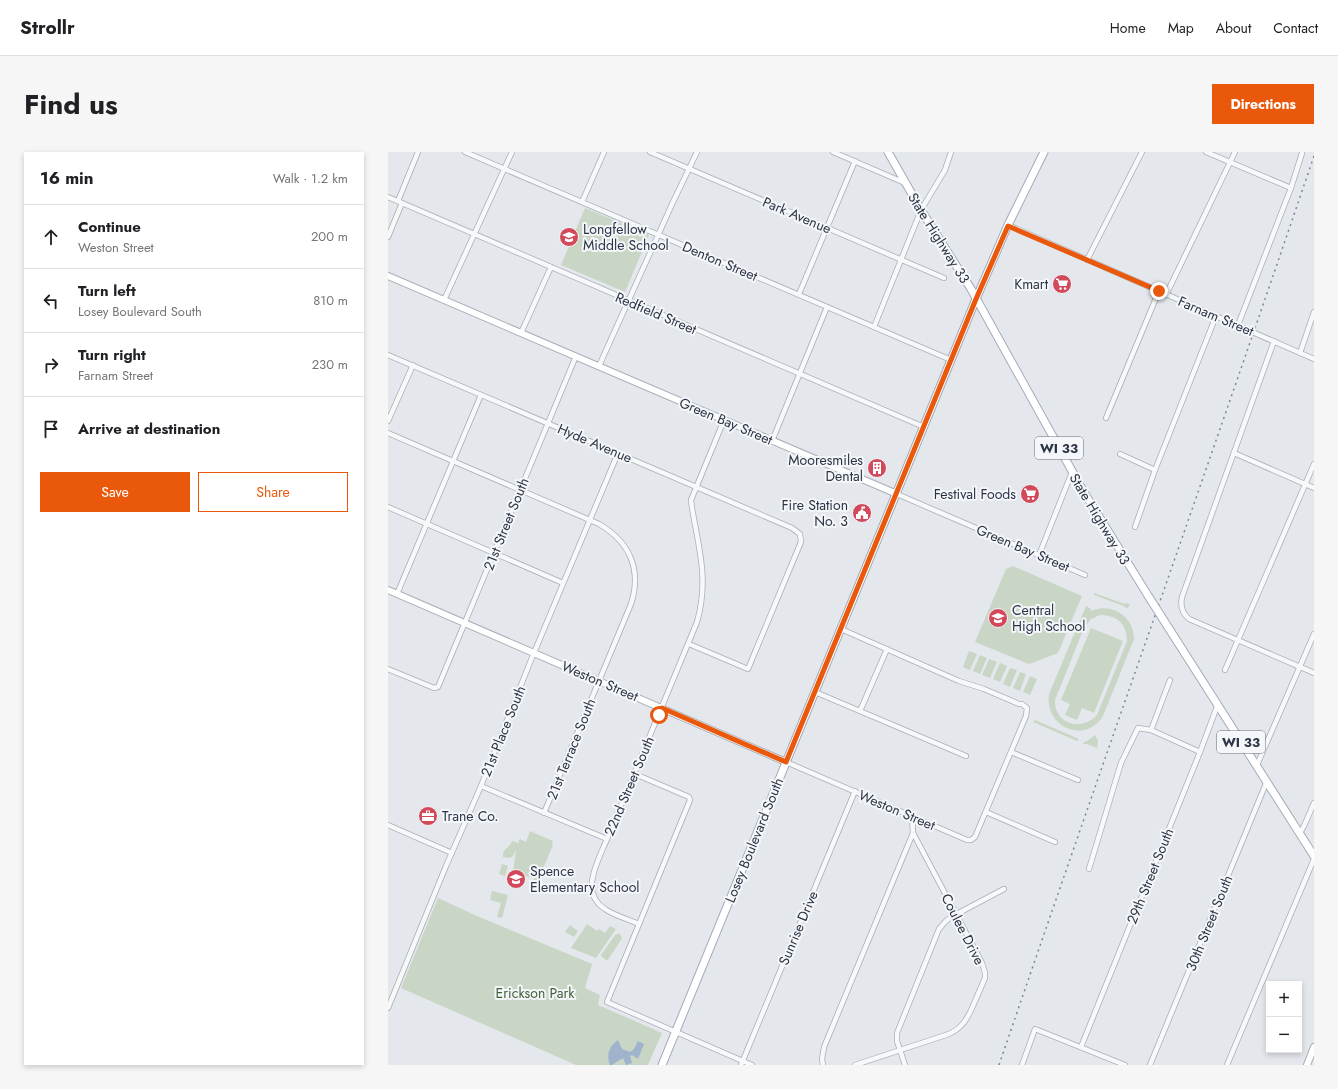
<!DOCTYPE html>
<meta charset="utf-8">
<style>
body{margin:0;font-family:Jost,sans-serif;background:#f6f6f6;color:#202124}
.controls{position:absolute;right:12px;bottom:12px;display:grid;overflow:hidden;border-radius:0px;box-shadow:0 2px 6px #0003}
.controls button{width:36px;height:36px;display:grid;place-items:center;padding:0;border:0;border-bottom:1px solid #e0e0e0;background:#fff;color:#202124;font:20px sans-serif}
.stop{position:absolute;width:12px;height:12px;margin:-9px;border:3px solid #ea580c;border-radius:50%;background:#fff}
.stop.end{background:#ea580c;border-color:#fff;box-shadow:0 1px 4px #0008}
.list{margin:0;padding:0;list-style:none}
h2{display:flex;justify-content:space-between;align-items:center;height:52px;margin:0;padding:0 16px;font-size:17px}
h2 small{font-size:13px;font-weight:400;color:#757577}
.list li{display:grid;grid-template-columns:26px 1fr auto;gap:12px;align-items:center;box-sizing:border-box;height:64px;padding:0 16px;border-top:1px solid #e0e0e0}
.list b{display:block;font-size:15px;white-space:nowrap}
.list p{margin:0;font-size:13px;white-space:nowrap;color:#757577}
.list em{font-size:13px;font-style:normal;color:#757577}
.actions{display:flex;gap:8px;padding:12px 16px}
.actions a{flex:1;padding:9px 0;border:1px solid #ea580c;border-radius:0px;text-align:center;font-size:14px;color:#ea580c}
.actions .main{background:#ea580c;color:#fff}
.icon{flex:none;width:22px;height:22px;fill:none;stroke:currentColor;stroke-width:2;stroke-linecap:round;stroke-linejoin:round}
.map{position:relative;flex:none;width:926px;height:913px;overflow:hidden;border-radius:0px}
header{display:flex;align-items:center;gap:24px;box-sizing:border-box;height:56px;padding:0 20px;background:#fff;border-bottom:1px solid #e0e0e0}
header strong{font-size:19px}
nav{display:flex;gap:22px;margin-inline-start:auto;font-size:14px}
.intro{display:flex;align-items:center;justify-content:space-between;box-sizing:border-box;height:96px;padding:0 24px}
h1{margin:0;font-size:28px}
.button{padding:10px 18px;border-radius:0px;background:#ea580c;color:#fff;font-size:14px;font-weight:700}
main{display:flex;gap:24px;padding:0 24px}
aside{flex:1;background:#fff;border-radius:0px;box-shadow:0 2px 6px #0003}
.map>svg:first-child{display:block}
</style>
<header>
<strong>Strollr</strong>
<nav><a>Home</a><a>Map</a><a>About</a><a>Contact</a></nav>
</header>
<div class="intro"><h1>Find us</h1><a class="button">Directions</a></div>
<main>
<aside>
<h2>16 min<small>Walk · 1.2 km</small></h2>
<ul class="list">
<li><svg class="icon" aria-label="ahead" viewBox="0 0 24 24"><path d="M12 20V5M6 11l6-6 6 6"/></svg><div><b>Continue</b><p>Weston Street</p></div><em>200 m</em></li>
<li><svg class="icon" aria-label="left" viewBox="0 0 24 24"><path d="M17 20v-9H6M10 6l-5 5 5 5"/></svg><div><b>Turn left</b><p>Losey Boulevard South</p></div><em>810 m</em></li>
<li><svg class="icon" aria-label="right" viewBox="0 0 24 24"><path d="M7 20v-9h11M14 6l5 5-5 5"/></svg><div><b>Turn right</b><p>Farnam Street</p></div><em>230 m</em></li>
<li><svg class="icon" aria-label="arrive" viewBox="0 0 24 24"><path d="M6 21V4h12l-3 4 3 4H6"/></svg><div><b>Arrive at destination</b></div></li>
</ul>
<div class="actions"><a class="main">Save</a><a>Share</a></div>
</aside>
<div class="map">
<svg width="926" height="913" viewBox="0 0 926 913">
<rect width="100%" height="100%" fill="#e4e7ec"/>
<g fill="#c9d6c5" fill-rule="evenodd">
<polygon points="197,56 261,83 237,140 173,113"/>
<polygon points="625,414 694,444 670,501 641,512 587,490 618,417"/>
<polygon points="706,441 737,452 738,451 742,452 740,456 736,455 736,454 706,443"/>
<path d="M698,454l5,3v2c20,-9 43,5 43,28l-31,77c-18,29 -59,11 -54,-22zM712,463c17,0 27,9 27,26l-30,74c-15,17 -43,9 -42,-15l29,-72 7,-9z"/>
<polygon points="703,476 735,489 706,561 694,556 689,568 677,563 682,552 673,548"/>
<polygon points="581,499 589,502 582,518 575,515"/>
<polygon points="592,503 599,506 592,522 585,519"/>
<polygon points="601,507 609,510 602,526 594,523"/>
<polygon points="612,511 619,514 612,530 605,527"/>
<polygon points="622,516 629,518 622,535 615,532"/>
<polygon points="632,520 638,522 632,539 625,536"/>
<polygon points="642,524 649,527 642,543 635,540"/>
<polygon points="647,568 691,587 689,589 645,570"/>
<polygon points="707,583 710,589 709,596 699,592 695,592 696,590 699,589"/>
<path d="M142,679l23,10 -1,3 1,1 -16,38 -3,-1v-4l-21,-5 3,-23 -3,6 -4,2 -6,-1c-1,-8 7,-9 9,-16l6,2 -2,5 4,-9 6,3z"/>
<polygon points="114,712 120,714 117,724 111,722"/>
<polygon points="104,739 120,743 114,766 109,765 113,751 102,748"/>
<polygon points="50,746 89,764 204,812 197,836 212,843 210,853 274,881 260,913 188,913 13,836"/>
<polygon points="199,772 209,779 211,777 217,781 222,774 228,777 208,806 183,796"/>
<polygon points="182,773 190,779 186,785 177,780"/>
<polygon points="228,782 232,782 234,786 220,808 218,808 213,804 213,803"/>
</g>
<path fill="#9fb4cc" d="M230,888l4,9 8,3 4,-3 4,-8 6,3 -6,15 -6,-4 -2,1 2,7 -6,2 -3,-7 -11,7h-2c-4,-10 -1,-19 8,-25z"/>
<g fill="none" stroke-linecap="round" stroke-linejoin="round">
<g stroke="#a9aeb7" stroke-width="6">
<g id="street">
<polyline points="77,0 563,208"/>
<polyline points="262,0 556,126"/>
<polyline points="445,0 517,31"/>
<polyline points="818,0 903,36"/>
<polyline points="0,45 536,275"/>
<polyline points="10,49 30,0"/>
<polyline points="194,50 216,0"/>
<polyline points="620,73 926,207"/>
<polyline points="0,85 14,51"/>
<polyline points="699,108 754,0"/>
<polyline points="411,142 467,9"/>
<polyline points="778,143 847,0"/>
<polyline points="56,148 124,0"/>
<polyline points="850,173 903,36 914,1"/>
<polyline points="486,175 533,58 557,18 563,0"/>
<polyline points="133,181 163,115"/>
<path d="M886,189l-92,256c-2,9 0,16 7,22l125,54"/>
<polyline points="912,201 926,160"/>
<polyline points="0,203 404,376 412,382 413,390 360,517 301,492"/>
<polyline points="211,214 285,50 309,0"/>
<polyline points="718,266 771,139"/>
<polyline points="0,269 25,213"/>
<path d="M0,281l211,91c31,18 43,46 32,80l-87,209"/>
<polyline points="384,289 439,155"/>
<polyline points="846,301 926,336"/>
<polyline points="732,302 767,318"/>
<polyline points="509,342 697,423"/>
<polyline points="0,355 175,431"/>
<polyline points="747,375 767,318 828,164"/>
<polyline points="651,403 684,320"/>
<polyline points="9,442 93,243"/>
<polyline points="0,517 46,536 50,535 188,204"/>
<polyline points="837,518 926,312"/>
<polyline points="427,540 578,604"/>
<polyline points="472,559 499,497"/>
<polyline points="763,578 782,528"/>
<polyline points="623,600 690,628"/>
<polyline points="398,610 579,688 583,688 587,685 638,564 639,556 634,552 631,552 596,537 571,529 453,477"/>
<polyline points="869,613 926,482"/>
<polyline points="247,622 301,645 302,648 219,850 364,913"/>
<polyline points="93,634 219,687"/>
<polyline points="598,660 667,690"/>
<polyline points="0,673 64,701"/>
<polyline points="912,681 916,674 926,651"/>
<polyline points="701,717 733,611 750,576 763,578 812,600"/>
<path d="M251,772c-11,-5 -24,-8 -34,-15 -26,-16 -7,-48 2,-70l90,-217c12,-42 2,-73 -5,-114l-1,-8 33,-80"/>
<polyline points="0,856 58,714 93,634 143,508 230,301"/>
<polyline points="693,895 812,600 830,552"/>
<polyline points="353,913 467,639"/>
<polyline points="435,913 434,907 436,895 525,681"/>
<path d="M467,913l91,-30c18,-6 23,-20 30,-36 3,-7 6,-14 9,-21v-5l-3,-10 -69,-130 -1,-17"/>
<polyline points="517,913 509,889 509,881 551,777 558,769 563,765 616,737"/>
<polyline points="634,913 647,877 737,913"/>
<polyline points="762,913 879,629"/>
<polyline points="839,913 926,707"/>
</g>
</g>
<g stroke="#a9aeb7" stroke-width="8">
<g id="secondary">
<polyline points="0,124 509,342"/>
<polyline points="0,438 398,610"/>
<polyline points="919,913 926,895"/>
</g>
</g>
<g stroke="#a3abb8" stroke-width="9">
<g id="primary">
<polyline points="500,0 533,58 583,137 694,337 759,442"/>
<polyline points="780,475 926,704"/>
<polyline points="274,913 588,147 620,73 656,0"/>
</g>
</g>
<use href="#street" stroke="#f7f8fa" stroke-width="4.5"/>
<use href="#secondary" stroke="#fff" stroke-width="6"/>
<use href="#primary" stroke="#fff" stroke-width="7"/>
<path stroke="#7d8696" stroke-width="1.5" stroke-dasharray="2 4" stroke-linecap="butt" d="M611,913c104,-304 212,-606 315,-909"/>
<g stroke="#a3abb8" stroke-width="9" stroke-linecap="butt">
<polyline id="primary-bridge" points="759,442 780,475"/>
</g>
<use href="#primary-bridge" stroke="#fff" stroke-width="7"/>
</g>
<g fill="none" stroke-linecap="round" stroke-linejoin="round">
<polyline stroke="#ea580c" stroke-width="5" points="271,563 274,556 398,610 588,147 620,74 771,139"/>
</g>
<defs>
<g id="school-disc" transform="scale(1)"><circle r="9.5" fill="#d1495b" stroke="#f4f6f9"/><path d="M0-5L7-2L0 1L-7-2ZM-4 1L0 2.5L4 1V4Q0 6-4 4Z" fill="#fff"/></g>
<g id="supermarket-disc" transform="scale(1)"><circle r="9.5" fill="#d1495b" stroke="#f4f6f9"/><path d="M-6-5.5h2.5l.6 2H6L4.5 2H-2.5L-4.4-4H-6ZM-1.5 3.2a1.3 1.3 0 1 0 .1 0ZM3 3.2a1.3 1.3 0 1 0 .1 0Z" fill="#fff"/></g>
<g id="building-disc" transform="scale(1)"><circle r="9.5" fill="#d1495b" stroke="#f4f6f9"/><path d="M-4-6H4V6H1V3H-1V6H-4ZM-2.5-4.3h1.7v1.8h-1.7ZM.8-4.3h1.7v1.8H.8ZM-2.5-1h1.7V.8h-1.7ZM.8-1h1.7V.8H.8Z" fill="#fff"/></g>
<g id="civic-disc" transform="scale(1)"><circle r="9.5" fill="#d1495b" stroke="#f4f6f9"/><path d="M-.6-6.5H3V-4.5H.6V-3L4-1V1h2V6H-6V1h2V-1L-.6-3ZM-1.2 2.5V6h2.4V2.5Z" fill="#fff"/></g>
<g id="office-disc" transform="scale(1)"><circle r="9.5" fill="#d1495b" stroke="#f4f6f9"/><path d="M-6-3h4V-5.5h4V-3h4V5H-6ZM-1-4.5V-3h2v-1.5ZM-6 0V1H6V0Z" fill="#fff"/></g>
</defs>
<g fill-rule="evenodd">
<use href="#school-disc" x="181" y="85"/>
<use href="#supermarket-disc" x="674" y="132"/>
<use href="#building-disc" x="489" y="316"/>
<use href="#supermarket-disc" x="642" y="342"/>
<use href="#civic-disc" x="474" y="361"/>
<use href="#school-disc" x="610" y="466"/>
<use href="#office-disc" x="40" y="664"/>
<use href="#school-disc" x="128" y="727"/>
</g>
<g text-anchor="middle" dominant-baseline="central" stroke-width="4" stroke-linejoin="round" paint-order="stroke">
<g fill="#f4f6f9" stroke="#676e7b" stroke-width="1">
<rect x="647" y="285" width="48" height="22" rx="3"/>
<rect x="829" y="579" width="48" height="22" rx="3"/>
</g>
<g font-size="13" font-weight="bold" fill="#2b3445">
<text x="671" y="296">WI 33</text>
<text x="853" y="590">WI 33</text>
</g>
<g font-size="14" fill="#2b3445" stroke="#f4f6f9">
<text transform="translate(409 63) rotate(23)">Park Avenue</text>
<text transform="translate(551 86) rotate(58)">State Highway 33</text>
<text transform="translate(332 109) rotate(23)">Denton Street</text>
<text transform="translate(268 161) rotate(23)">Redfield Street</text>
<text transform="translate(828 164) rotate(23)">Farnam Street</text>
<text transform="translate(338 269) rotate(23)">Green Bay Street</text>
<text transform="translate(207 291) rotate(23)">Hyde Avenue</text>
<text transform="translate(712 367) rotate(59)">State Highway 33</text>
<text transform="translate(118 372) rotate(-68)">21st Street South</text>
<text transform="translate(635 396) rotate(23)">Green Bay Street</text>
<text transform="translate(212 529) rotate(23)">Weston Street</text>
<text transform="translate(115 579) rotate(-68)">21st Place South</text>
<text transform="translate(183 597) rotate(-68)">21st Terrace South</text>
<text transform="translate(241 634) rotate(-67)">22nd Street South</text>
<text transform="translate(509 658) rotate(23)">Weston Street</text>
<text transform="translate(366 688) rotate(-68)">Losey Boulevard South</text>
<text transform="translate(762 724) rotate(-68)">29th Street South</text>
<text transform="translate(821 771) rotate(-68)">30th Street South</text>
<text transform="translate(410 776) rotate(-67)">Sunrise Drive</text>
<text transform="translate(575 777) rotate(63)">Coulee Drive</text>
</g>
<g font-size="14" fill="#2b3445" stroke="#f4f6f9" text-anchor="start">
<text x="195" y="77">Longfellow<tspan x="195" dy="16">Middle School</tspan></text>
<text x="660" y="132" text-anchor="end">Kmart</text>
<text x="475" y="308" text-anchor="end">Mooresmiles<tspan x="475" dy="16">Dental</tspan></text>
<text x="628" y="342" text-anchor="end">Festival Foods</text>
<text x="460" y="353" text-anchor="end">Fire Station<tspan x="460" dy="16">No. 3</tspan></text>
<text x="624" y="458">Central<tspan x="624" dy="16">High School</tspan></text>
<text x="54" y="664">Trane Co.</text>
<text x="142" y="719">Spence<tspan x="142" dy="16">Elementary School</tspan></text>
</g>
<g font-size="14" fill="#3f6138" stroke="#f4f6f9">
<text x="147" y="841">Erickson Park</text>
</g>
</g>
</svg>
<div class="controls">
<button>+</button>
<button>−</button>
</div>
<div class="stop" style="left:271px;top:563px"></div>
<div class="stop end" style="left:771px;top:139px"></div>
</div>
</main>
